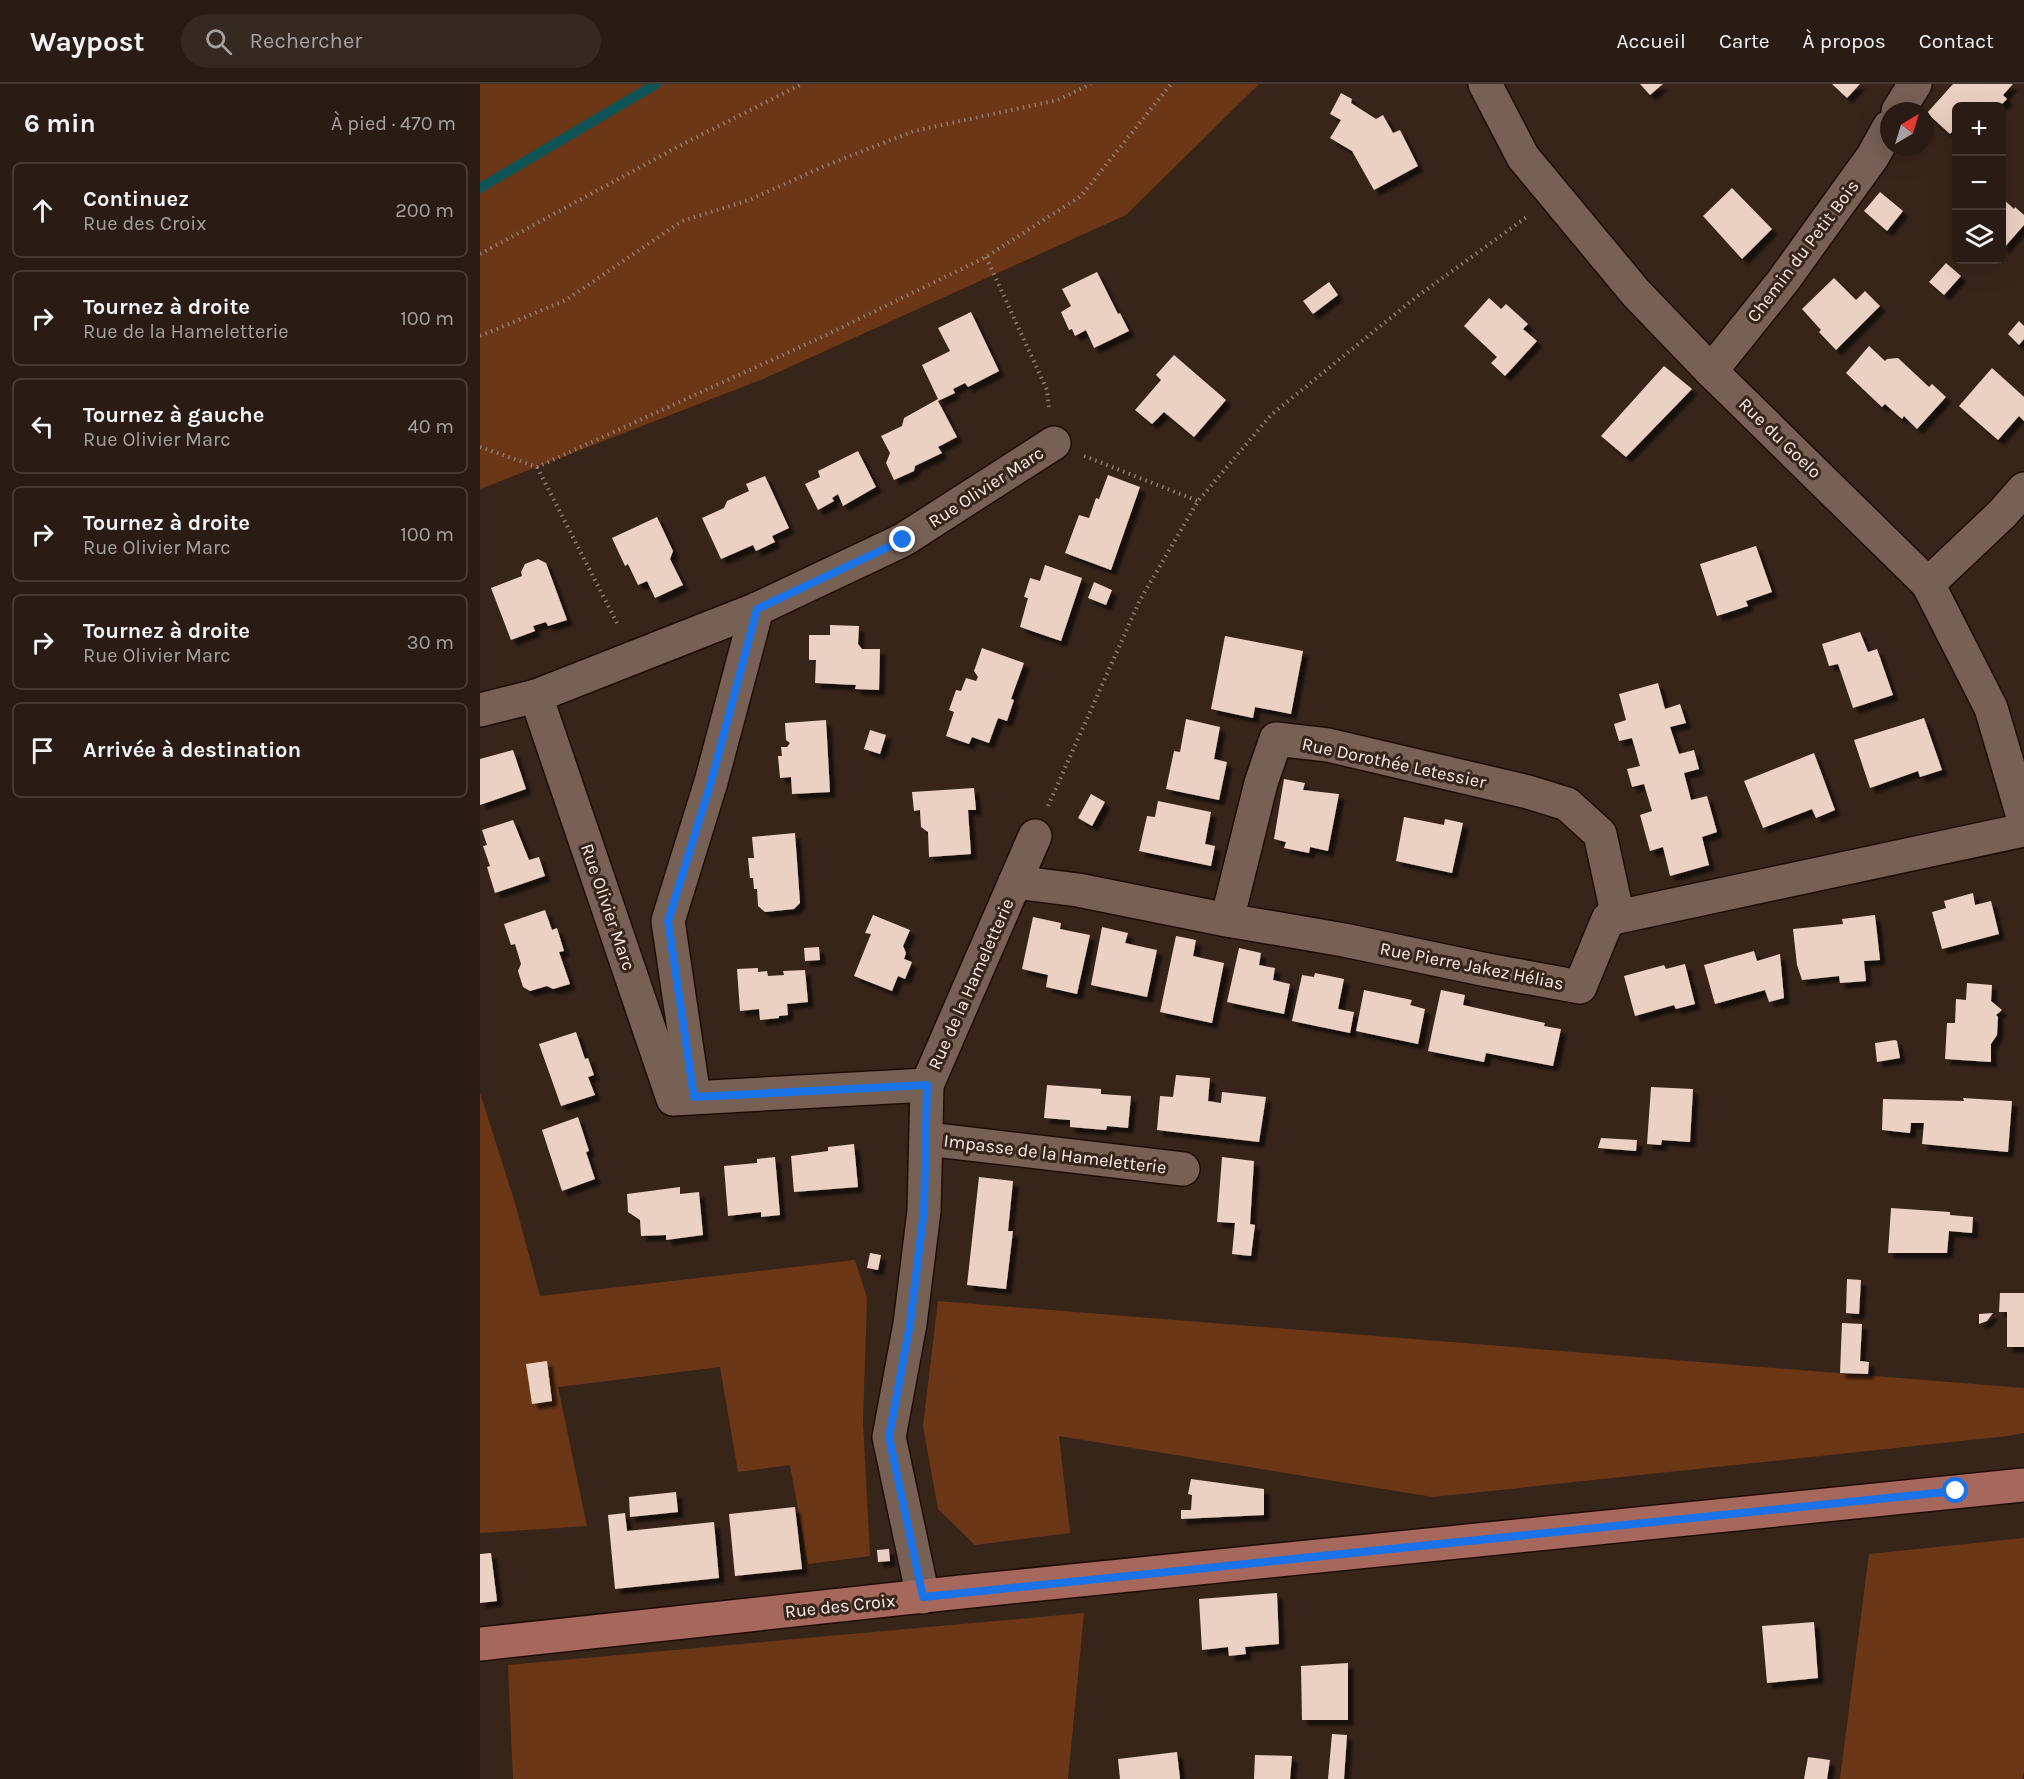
<!DOCTYPE html>
<html lang="fr">
<meta charset="utf-8">
<style>
body{margin:0;font-family:Karla,sans-serif;background:#362922;color:#f1f3f6}
.controls{position:absolute;right:18px;top:18px;display:grid;overflow:hidden;border-radius:9px;box-shadow:0 6px 24px #0002}
.controls button{width:54px;height:54px;display:grid;place-items:center;padding:0;border:0;border-bottom:2px solid #463a34;background:#2a1c14;color:#f1f3f6;font:30px sans-serif}
.compass{position:absolute;left:1400px;top:18px;width:54px;height:54px;border-radius:50%;background:#2a1c14;box-shadow:0 6px 24px #0002;rotate:38deg}
.stop{position:absolute;width:18px;height:18px;margin:-14px;border:4px solid #1a73e8;border-radius:50%;background:#fff}
.stop.end{background:#1a73e8;border-color:#fff;box-shadow:0 2px 6px #0008}
.list{margin:0;padding:0;list-style:none}
h2{display:flex;justify-content:space-between;align-items:center;height:78px;margin:0;padding:0 24px;font-size:26px}
h2 small{font-size:20px;font-weight:400;color:#a5a1a0}
.list li{display:grid;grid-template-columns:39px 1fr auto;gap:18px;align-items:center;box-sizing:border-box;height:96px;margin:0 12px 12px;padding:0 12px;border:2px solid #463a34;border-radius:9px}
.list b{display:block;font-size:22px;white-space:nowrap}
.list p{margin:0;font-size:20px;white-space:nowrap;color:#a5a1a0}
.list em{font-size:20px;font-style:normal;color:#a5a1a0}
.icon{flex:none;width:33px;height:33px;fill:none;stroke:currentColor;stroke-width:2;stroke-linecap:round;stroke-linejoin:round}
.map{position:relative;flex:none;width:1544px;height:1695px;overflow:hidden}
header{display:flex;align-items:center;gap:36px;box-sizing:border-box;height:84px;padding:0 30px;background:#2a1c14;border-bottom:2px solid #463a34}
header strong{font-size:28px}
nav{display:flex;gap:33px;margin-inline-start:auto;font-size:21px}
.search{width:420px;height:54px;background:#362922;display:flex;align-items:center;gap:15px;box-sizing:border-box;padding:0 21px;border-radius:33px;color:#a5a1a0;font-size:22px}
main{display:flex}
aside{flex:1;background:#2a1c14}
.map>svg:first-child{display:block}
</style>
<header>
<strong>Waypost</strong>
<div class="search"><svg class="icon" aria-label="search" viewBox="0 0 24 24"><circle cx="10" cy="10" r="6"/><path d="M15 15l6 6"/></svg>Rechercher</div>
<nav><a>Accueil</a><a>Carte</a><a>À propos</a><a>Contact</a></nav>
</header>
<main>
<aside>
<h2>6 min<small>À pied · 470 m</small></h2>
<ul class="list">
<li><svg class="icon" aria-label="ahead" viewBox="0 0 24 24"><path d="M12 20V5M6 11l6-6 6 6"/></svg><div><b>Continuez</b><p>Rue des Croix</p></div><em>200 m</em></li>
<li><svg class="icon" aria-label="right" viewBox="0 0 24 24"><path d="M7 20v-9h11M14 6l5 5-5 5"/></svg><div><b>Tournez à droite</b><p>Rue de la Hameletterie</p></div><em>100 m</em></li>
<li><svg class="icon" aria-label="left" viewBox="0 0 24 24"><path d="M17 20v-9H6M10 6l-5 5 5 5"/></svg><div><b>Tournez à gauche</b><p>Rue Olivier Marc</p></div><em>40 m</em></li>
<li><svg class="icon" aria-label="right" viewBox="0 0 24 24"><path d="M7 20v-9h11M14 6l5 5-5 5"/></svg><div><b>Tournez à droite</b><p>Rue Olivier Marc</p></div><em>100 m</em></li>
<li><svg class="icon" aria-label="right" viewBox="0 0 24 24"><path d="M7 20v-9h11M14 6l5 5-5 5"/></svg><div><b>Tournez à droite</b><p>Rue Olivier Marc</p></div><em>30 m</em></li>
<li><svg class="icon" aria-label="arrive" viewBox="0 0 24 24"><path d="M6 21V4h12l-3 4 3 4H6"/></svg><div><b>Arrivée à destination</b></div></li>
</ul>
</aside>
<div class="map">
<svg width="1544" height="1695" viewBox="0 0 1544 1695">
<defs>
<filter id="shadow"><feDropShadow dx="5.5" dy="5.5" stdDeviation="1.5" flood-color="#0009"/></filter>
</defs>
<rect width="100%" height="100%" fill="#38251a"/>
<g fill="#6c3716">
<polygon points="0,0 779,0 646,131 283,295 0,405"/>
<polygon points="0,1009 35,1119 60,1212 375,1176 387,1214 383,1338 390,1472 328,1480 310,1381 258,1388 240,1283 78,1303 107,1442 0,1449"/>
<polygon points="458,1217 1544,1304 1544,1349 1528,1352 953,1413 579,1352 590,1449 495,1461 458,1425 443,1342"/>
<polygon points="1544,1454 1544,1688 1542,1695 1360,1695 1389,1470"/>
<polygon points="604,1529 588,1695 33,1695 28,1581"/>
</g>
<g fill="none" stroke-linecap="round" stroke-linejoin="round">
<polyline stroke="#0f5558" stroke-width="10" points="0,104 176,0"/>
</g>
<g fill="#ebd1c3" filter="url(#shadow)">
<polygon points="1160,0 1183,0 1170,11"/>
<polygon points="1352,0 1380,0 1367,14"/>
<polygon points="1473,0 1533,0 1523,11 1527,15 1520,22 1476,22 1476,43 1470,50 1447,29"/>
<polygon points="861,9 872,15 871,19 896,35 903,31 913,49 920,46 938,82 894,106 872,67 850,54 861,36 850,30"/>
<polygon points="1252,104 1292,145 1262,175 1223,132"/>
<polygon points="1400,108 1423,127 1407,147 1384,127"/>
<polygon points="1522,114 1534,125 1535,123 1544,131 1544,141 1523,165 1522,163"/>
<polygon points="1466,179 1481,192 1464,211 1449,198"/>
<polygon points="617,188 638,230 640,229 649,247 614,264 606,246 595,252 592,245 589,246 581,228 591,222 582,205"/>
<polygon points="1354,194 1376,216 1385,207 1400,222 1356,266 1339,248 1341,246 1322,225"/>
<polygon points="849,198 858,211 833,230 823,217"/>
<polygon points="1009,214 1021,225 1026,220 1048,240 1043,245 1057,257 1025,292 1011,279 1017,273 984,242"/>
<polygon points="491,228 519,287 488,303 485,299 473,305 475,309 458,317 477,353 458,363 462,369 435,382 434,387 414,396 406,379 410,369 401,352 422,342 424,334 458,315 442,281 470,267 458,244"/>
<polygon points="1539,237 1544,242 1544,255 1539,261 1528,250"/>
<polygon points="1389,262 1405,277 1407,275 1418,274 1449,303 1452,300 1466,313 1437,345 1424,332 1422,335 1405,320 1402,323 1366,289"/>
<polygon points="694,271 746,316 714,353 684,328 672,340 655,326 681,296 676,291"/>
<polygon points="1184,282 1212,305 1146,373 1121,352"/>
<polygon points="1512,284 1544,313 1544,337 1539,332 1518,356 1479,322"/>
<polygon points="378,367 396,403 363,422 358,410 352,414 354,417 338,426 325,400 340,393 338,387"/>
<polygon points="628,391 660,403 631,486 585,469 599,431 609,434 616,414 619,415"/>
<polygon points="285,392 309,444 292,452 295,458 276,467 273,461 241,475 222,434 244,424 247,417 269,407 266,400"/>
<polygon points="177,433 193,467 190,475 203,501 175,514 167,497 158,501 148,480 145,482 132,454"/>
<polygon points="1276,462 1292,508 1266,517 1268,522 1237,532 1220,480"/>
<polygon points="58,475 66,479 87,536 68,542 66,538 53,542 55,547 31,556 11,504 42,492 41,488 45,480"/>
<polygon points="565,481 602,494 581,557 540,543 548,514 544,513 550,494 560,497"/>
<polygon points="614,498 632,506 626,521 608,514"/>
<polygon points="350,541 379,542 378,560 382,565 400,565 399,606 375,605 376,601 335,599 336,576 329,576 329,551 350,551"/>
<polygon points="1380,548 1388,568 1397,565 1413,611 1373,624 1358,580 1349,582 1342,560"/>
<polygon points="745,552 823,567 811,630 775,623 773,634 731,625"/>
<polygon points="502,564 544,579 531,615 534,616 527,637 518,634 509,659 492,653 489,660 466,652 474,628 469,626 476,606 481,607 486,594 496,597 498,593 494,587"/>
<polygon points="1178,599 1185,625 1200,620 1206,639 1190,643 1199,670 1214,666 1219,685 1204,689 1211,716 1227,712 1237,748 1222,753 1229,781 1190,792 1183,763 1170,767 1160,731 1172,727 1164,700 1152,703 1147,685 1160,682 1152,654 1139,657 1134,640 1146,636 1139,610"/>
<polygon points="1444,634 1462,686 1440,693 1438,687 1390,704 1374,656"/>
<polygon points="706,635 740,643 734,675 747,678 739,716 686,705 694,667 700,668"/>
<polygon points="346,636 350,708 312,710 311,693 300,694 298,672 302,672 301,663 307,663 310,659 306,656 305,639"/>
<polygon points="390,646 406,651 400,670 384,665"/>
<polygon points="33,666 46,705 0,721 0,675"/>
<polygon points="1334,669 1355,726 1336,734 1332,725 1283,744 1264,697"/>
<polygon points="804,695 825,699 823,706 859,710 848,767 830,763 829,769 804,764 806,758 794,755"/>
<polygon points="494,704 496,726 488,726 491,770 449,773 448,748 441,743 440,726 434,727 432,708"/>
<polygon points="611,710 625,718 612,742 598,734"/>
<polygon points="678,717 731,728 725,760 735,762 731,782 659,767 667,732 675,733"/>
<polygon points="924,733 964,741 965,735 983,739 972,789 916,777"/>
<polygon points="33,736 49,776 59,773 65,792 15,809 7,783 10,782 3,762 7,761 2,746"/>
<polygon points="315,749 320,819 314,825 285,828 278,822 277,805 274,805 273,794 270,794 268,774 274,774 272,753"/>
<polygon points="1493,809 1495,821 1511,817 1519,850 1462,865 1452,828 1466,824 1464,817"/>
<polygon points="65,826 72,846 77,844 84,867 79,868 90,900 73,905 67,902 50,907 43,903 38,887 41,880 35,860 31,861 24,840"/>
<polygon points="393,831 430,846 423,862 426,869 424,875 432,878 425,895 418,892 412,907 374,892 391,850 385,849"/>
<polygon points="1395,831 1400,876 1384,877 1386,897 1360,899 1359,892 1322,896 1317,881 1313,845 1363,840 1362,835"/>
<polygon points="553,833 581,839 580,845 610,851 597,910 566,903 568,891 542,885"/>
<polygon points="622,843 648,849 645,859 677,866 667,913 611,901"/>
<polygon points="696,852 716,856 713,872 744,879 732,939 680,928"/>
<polygon points="339,863 340,876 325,877 324,864"/>
<polygon points="759,864 781,869 779,881 795,884 793,896 810,900 804,930 747,918"/>
<polygon points="1274,867 1277,877 1300,870 1304,914 1289,918 1285,906 1235,920 1224,881"/>
<polygon points="1205,880 1215,920 1196,925 1194,921 1155,932 1144,892 1184,881 1186,885"/>
<polygon points="278,884 278,888 287,887 288,892 304,891 303,887 325,886 328,918 307,920 308,931 299,932 299,934 280,936 279,925 260,927 257,885"/>
<polygon points="835,889 864,895 858,925 874,928 870,949 812,937 822,891 834,893"/>
<polygon points="1487,899 1512,901 1511,917 1522,926 1516,931 1518,933 1517,951 1511,960 1511,978 1465,975 1467,939 1475,939 1476,915 1486,916"/>
<polygon points="884,906 932,916 930,921 945,925 938,960 876,947"/>
<polygon points="961,906 985,911 983,921 1065,939 1064,942 1081,945 1073,982 1006,969 1004,978 948,967"/>
<polygon points="96,948 105,975 108,974 114,991 108,993 115,1011 81,1022 59,960"/>
<polygon points="1415,956 1417,957 1420,974 1397,978 1395,959"/>
<polygon points="696,991 730,994 728,1017 741,1019 742,1008 786,1013 779,1058 677,1046 680,1012 693,1013"/>
<polygon points="567,1001 621,1005 621,1010 651,1012 648,1044 627,1042 626,1046 590,1043 590,1036 564,1034"/>
<polygon points="1171,1003 1213,1005 1210,1058 1182,1056 1181,1061 1167,1060"/>
<polygon points="1483,1014 1532,1017 1528,1068 1442,1060 1444,1039 1431,1039 1430,1049 1402,1046 1403,1015 1484,1017"/>
<polygon points="98,1033 109,1067 106,1068 115,1095 82,1107 62,1046"/>
<polygon points="1121,1054 1157,1056 1156,1067 1118,1064"/>
<polygon points="374,1060 378,1103 314,1108 311,1072 348,1067 348,1063"/>
<polygon points="295,1073 300,1131 281,1133 281,1128 248,1132 244,1082 277,1079 277,1075"/>
<polygon points="742,1073 774,1077 770,1140 775,1141 771,1172 752,1170 755,1139 737,1138"/>
<polygon points="499,1093 533,1097 528,1147 533,1147 526,1205 487,1201"/>
<polygon points="200,1103 200,1110 219,1108 223,1151 186,1156 186,1151 161,1152 160,1136 148,1128 147,1110"/>
<polygon points="1411,1124 1470,1128 1470,1131 1493,1133 1492,1149 1469,1147 1467,1169 1408,1169"/>
<polygon points="390,1169 401,1171 398,1186 387,1184"/>
<polygon points="1367,1195 1381,1196 1379,1230 1366,1229"/>
<polygon points="1520,1209 1544,1209 1544,1263 1527,1263 1527,1228 1519,1228"/>
<polygon points="1513,1229 1507,1237 1499,1240 1499,1230"/>
<polygon points="1362,1239 1382,1240 1380,1277 1389,1278 1388,1290 1360,1289"/>
<polygon points="67,1277 72,1317 52,1320 46,1280"/>
<polygon points="711,1395 784,1405 784,1431 701,1435 701,1426 711,1426 712,1411 708,1410"/>
<polygon points="196,1408 198,1428 150,1433 149,1413"/>
<polygon points="315,1423 322,1485 255,1492 249,1430"/>
<polygon points="145,1429 147,1447 234,1438 239,1494 135,1505 128,1431"/>
<polygon points="409,1465 410,1477 398,1478 397,1466"/>
<polygon points="11,1469 17,1517 0,1519 0,1470"/>
<polygon points="797,1509 799,1560 765,1563 766,1570 749,1572 748,1563 722,1566 719,1515"/>
<polygon points="1334,1538 1338,1594 1287,1599 1282,1542"/>
<polygon points="868,1579 868,1636 822,1636 821,1582"/>
<polygon points="852,1650 867,1651 864,1695 848,1695"/>
<polygon points="697,1668 700,1695 640,1695 638,1675"/>
<polygon points="775,1671 812,1672 810,1695 774,1695"/>
<polygon points="1328,1673 1350,1676 1347,1695 1324,1695"/>
</g>
<g fill="none" stroke-linecap="round" stroke-linejoin="round">
<g stroke="#1f0d05" stroke-width="36">
<g id="minor">
<polyline points="1005,0 1043,73 1156,209 1231,287 1448,500 1511,624 1544,736"/>
<polyline points="1418,27 1435,0"/>
<polyline points="1231,287 1303,197 1393,72 1409,43"/>
<polyline points="1448,500 1522,430 1544,405"/>
<polyline points="56,612 193,1015 447,1001"/>
<polyline points="0,626 56,612 277,525 423,456 574,359"/>
<polyline points="535,798 598,806 747,836 864,856 1007,886 1100,903 1128,835 1544,746"/>
<polyline points="747,836 781,699 796,655 848,661 1048,708 1087,720 1120,750 1138,833"/>
<polyline points="214,1013 188,837 231,698 277,525"/>
<polyline points="447,1055 703,1085"/>
<polyline points="443,1513 409,1353 430,1240 444,1127 447,1001 555,752"/>
</g>
</g>
<g stroke="#1f0d05" stroke-width="36">
<polyline id="major" points="0,1560 481,1508 1544,1401"/>
</g>
<g stroke="#8e7d74" stroke-width="4" stroke-dasharray="1.5 4.5" stroke-linecap="butt">
<polyline points="0,170 203,60 322,0"/>
<polyline points="506,173 567,306 569,325"/>
<polyline points="0,252 86,216 202,137 269,116 347,81 434,47 578,16 611,0"/>
<polyline points="0,363 57,383 342,253 506,173 601,112 691,0"/>
<polyline points="604,372 718,417"/>
<polyline points="57,383 139,543"/>
<polyline points="568,722 660,516 718,417 791,331 935,214 1048,132"/>
</g>
<use href="#minor" stroke="#776155" stroke-width="33"/>
<use href="#major" stroke="#a6675d" stroke-width="33"/>
</g>
<g fill="none" stroke-linecap="round" stroke-linejoin="round">
<polyline stroke="#1a73e8" stroke-width="8" points="423,456 277,525 231,698 188,837 214,1013 447,1001 444,1126 430,1240 409,1353 443,1513 1476,1407"/>
</g>
<g text-anchor="middle" dominant-baseline="central" stroke-width="6" stroke-linejoin="round" paint-order="stroke">
<g font-size="18" fill="#fceee7" stroke="#38251a">
<text transform="translate(1323 167) rotate(-53)">Chemin du Petit Bois</text>
<text transform="translate(1300 354) rotate(44)">Rue du Goelo</text>
<text transform="translate(506 403) rotate(-33)">Rue Olivier Marc</text>
<text transform="translate(914 679) rotate(12)">Rue Dorothée Letessier</text>
<text transform="translate(128 823) rotate(71)">Rue Olivier Marc</text>
<text transform="translate(992 882) rotate(11)">Rue Pierre Jakez Hélias</text>
<text transform="translate(491 900) rotate(-66)">Rue de la Hameletterie</text>
<text transform="translate(575 1070) rotate(7)">Impasse de la Hameletterie</text>
<text transform="translate(360 1522) rotate(-6)">Rue des Croix</text>
</g>
</g>
</svg>
<div class="controls">
<button>+</button>
<button>−</button>
<button><svg class="icon" aria-label="layers" viewBox="0 0 24 24"><path d="M12 4l9 5-9 5-9-5zM3 14l9 5 9-5"/></svg></button>
</div>
<svg class="compass" viewBox="-18 -18 36 36"><path d="M0-13l5 13h-10z" fill="#e53935"/><path d="M0 13l5-13h-10z" fill="#a5a1a0"/></svg>
<div class="stop" style="left:1476px;top:1407px"></div>
<div class="stop end" style="left:423px;top:456px"></div>
</div>
</main>
